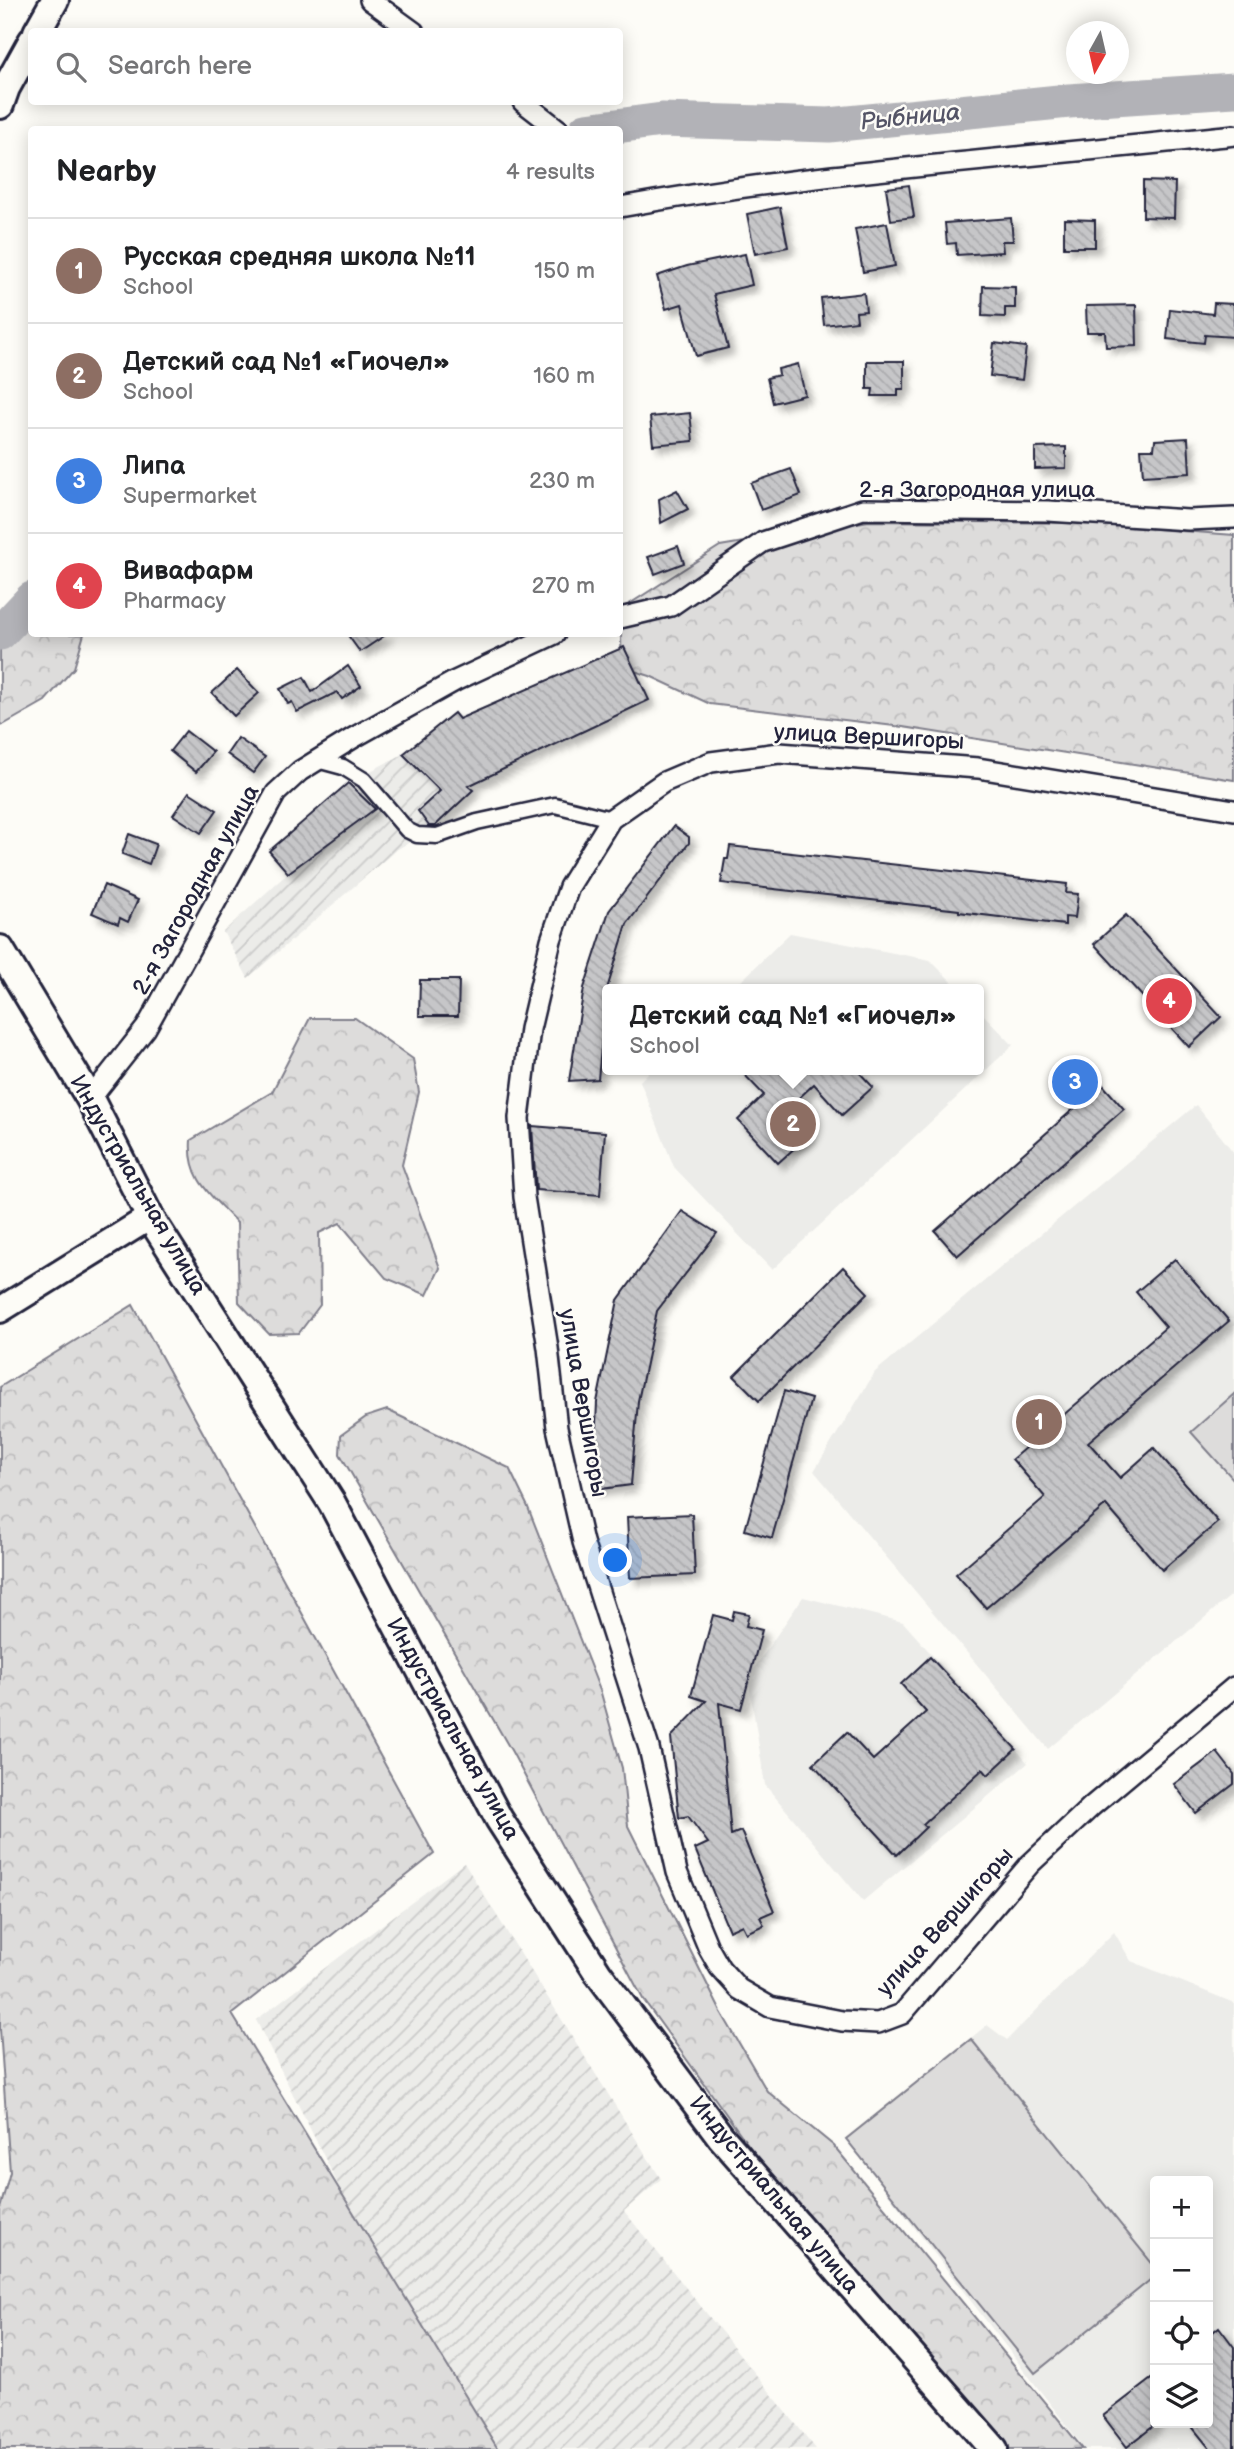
<!DOCTYPE html>
<meta charset="utf-8">
<style>
body{margin:0;font-family:"Balsamiq Sans",sans-serif;background:#f6f6f6;color:#202124}
.controls{position:absolute;right:21px;bottom:21px;display:grid;overflow:hidden;border-radius:7px;box-shadow:0 4px 18px #0003}
.controls button{width:63px;height:63px;display:grid;place-items:center;padding:0;border:0;border-bottom:2px solid #e0e0e0;background:#fff;color:#202124;font:35px sans-serif}
.compass{position:absolute;left:1066px;top:21px;width:63px;height:63px;border-radius:50%;background:#fff;box-shadow:0 4px 18px #0003;rotate:188deg}
.you{position:absolute;left:616px;top:1561px;width:24px;height:24px;margin:-18px;border:5px solid #fff;border-radius:50%;background:#1a73e8;box-shadow:0 0 0 10px #1a73e833}
.badge{display:grid;place-items:center;width:46px;height:46px;border-radius:50%;background:#db2777;color:#fff;font-size:23px;font-weight:700}
.pin{position:absolute;translate:-50% -50%;border:4px solid #fff;box-shadow:0 2px 7px #0006}
.popup{position:absolute;left:602px;top:984px;width:382px;height:91px;box-sizing:border-box;display:grid;place-content:center;border-radius:7px;background:#fff;filter:drop-shadow(0 2px 5px #0005);font-size:23px;white-space:nowrap;color:#757577}
.popup b{font-size:26px;color:#202124}
.popup::after{content:'';position:absolute;left:50%;top:100%;margin-left:-14px;border:14px solid transparent;border-top-color:#fff}
.list{margin:0;padding:0;list-style:none}
h2{display:flex;justify-content:space-between;align-items:center;height:91px;margin:0;padding:0 28px;font-size:30px}
h2 small{font-size:23px;font-weight:400;color:#757577}
.list li{display:grid;grid-template-columns:46px 1fr auto;gap:21px;align-items:center;box-sizing:border-box;height:105px;padding:0 28px;border-top:2px solid #e0e0e0}
.list b{display:block;font-size:26px;white-space:nowrap}
.list p{margin:0;font-size:23px;white-space:nowrap;color:#757577}
.list em{font-size:23px;font-style:normal;color:#757577}
.icon{flex:none;width:38px;height:38px;fill:none;stroke:currentColor;stroke-width:2;stroke-linecap:round;stroke-linejoin:round}
.map{position:relative;flex:none;width:1234px;height:2449px;overflow:hidden}
.search{position:absolute;background:#fff;box-shadow:0 4px 18px #0003;left:28px;top:28px;width:595px;height:77px;display:flex;align-items:center;gap:18px;box-sizing:border-box;padding:0 24px;border-radius:7px;color:#757577;font-size:26px}
.panel{position:absolute;background:#fff;box-shadow:0 4px 18px #0003;left:28px;top:126px;width:595px;height:511px;border-radius:7px}
.map>svg:first-child{display:block}
</style>
<div class="map">
<svg width="1234" height="2449" viewBox="0 0 1234 2449">
<defs>
<pattern id="industrial-furrows" width="10" height="10" patternUnits="userSpaceOnUse" patternTransform="scale(1.75)"><rect width="10" height="10" fill="#ecece9"/><path d="M-1 1l2-2M0 10L10 0M9 11l2-2" fill="none" stroke="#cacac9"/></pattern>
<pattern id="forest-crowns" width="20" height="18" patternUnits="userSpaceOnUse" patternTransform="scale(1.75)"><rect width="20" height="18" fill="#dddcdb"/><path d="M2 6a3 3 0 1 1 6 0M12 15a3 3 0 1 1 6 0" fill="none" stroke="#bdbcbd"/></pattern>
<pattern id="building-back-hatch" width="6" height="6" patternUnits="userSpaceOnUse" patternTransform="scale(1.75)"><rect width="6" height="6" fill="#c6c6c8"/><path d="M-1 5l2 2M0 0l6 6M5-1l2 2" fill="none" stroke="#aaaaad"/></pattern>
<filter id="shadow"><feDropShadow dx="6" dy="6" stdDeviation="3.5" flood-color="#0004"/></filter>
</defs>
<rect width="100%" height="100%" fill="#fdfcf7"/>
<filter id="ink" filterUnits="userSpaceOnUse"><feTurbulence type="fractalNoise" baseFrequency=".0143" numOctaves="2"/><feDisplacementMap in="SourceGraphic" scale="14" xChannelSelector="R" yChannelSelector="G"/><feConvolveMatrix kernelMatrix="1 2 1 2 8 2 1 2 1" color-interpolation-filters="sRGB"/></filter>
<g filter="url(#ink)">
<g fill="#ecece9" fill-rule="evenodd">
<polygon points="790,933 930,960 959,989 733,989"/>
<polygon points="979,1010 1013,1045 772,1270 674,1167 640,1081 651,1070 978,1070"/>
<polygon points="1196,1105 1234,1153 1234,1593 1048,1749 814,1471 875,1372"/>
<polygon points="803,1597 903,1622 1028,1763 863,1901 765,1785 748,1677"/>
<path d="M1114,1932l17,29 103,42v446h-149l-239,-310 141,-114 20,15zM1155,2181h53v242h-53z"/>
</g>
<g fill="url(#industrial-furrows)">
<polygon points="624,647 469,785 473,790 431,830 396,850 248,978 223,932 288,873 348,783 403,754 454,713 459,719"/>
<polygon points="464,1863 661,2179 624,2211 816,2449 500,2449 411,2331 256,2020"/>
</g>
<g fill="#dddcdb" stroke="#807f8b" stroke-width="2">
<polygon points="1234,1394 1234,1480 1191,1432"/>
<polygon points="971,2039 1155,2267 1155,2276 1035,2373 846,2139"/>
</g>
<g fill="url(#forest-crowns)" stroke="#807f8b" stroke-width="2">
<polygon points="869,521 1077,523 1234,535 1234,780 903,727 710,704 650,676 622,667 620,610 720,546"/>
<polygon points="31,610 32,634 84,634 74,668 45,701 3,725 0,724 0,644"/>
<path d="M310,1018h45l58,41 6,33 -17,73 38,103 -13,27 -41,-17 -46,-55 -21,10 1,72 -21,28 -30,1 -30,-32 -2,-79c-25,-28 -49,-42 -46,-83l81,-48z"/>
<polygon points="133,1305 434,1854 232,2014 498,2449 0,2449 0,2209 10,2172 0,2029 0,1387"/>
<polygon points="387,1410 509,1468 527,1505 601,1693 622,1768 628,1826 721,2012 767,2091 834,2146 1083,2449 1007,2449 765,2168 643,1999 512,1752 340,1454 341,1435 366,1417"/>
</g>
<g fill="none" stroke-linecap="round" stroke-linejoin="round">
<g stroke="#b2b2b7" stroke-width="35">
<polyline points="586,130 662,120 829,125 1069,101 1234,90"/>
<polyline points="0,633 32,599"/>
</g>
</g>
<g fill="url(#building-back-hatch)" stroke="#22223b" stroke-width="2" filter="url(#shadow)">
<polygon points="1143,181 1175,182 1174,218 1143,217"/>
<polygon points="909,185 914,217 891,220 886,188"/>
<polygon points="780,207 788,247 755,254 747,214"/>
<polygon points="1011,218 1013,241 1002,241 1003,252 957,255 956,243 947,244 945,223"/>
<polygon points="1064,219 1095,220 1095,247 1064,247"/>
<polygon points="887,223 895,266 863,272 855,229"/>
<polygon points="745,254 752,285 714,294 728,348 696,356 682,304 666,309 657,276 687,266"/>
<polygon points="983,286 1015,287 1015,308 1005,308 1005,317 982,316"/>
<polygon points="864,293 866,311 856,312 857,321 824,325 821,298"/>
<polygon points="1214,303 1234,304 1234,337 1205,335 1204,343 1167,339 1170,309 1213,314"/>
<polygon points="1136,305 1137,346 1106,347 1105,332 1087,332 1086,306"/>
<polygon points="994,343 1026,347 1022,380 990,376"/>
<polygon points="867,361 904,361 904,389 898,389 898,396 872,396 873,389 867,389"/>
<polygon points="798,364 805,395 773,403 767,378 779,375 778,369"/>
<polygon points="690,413 693,441 653,445 650,417"/>
<polygon points="1188,438 1190,473 1143,476 1141,449 1154,449 1155,440"/>
<polygon points="1066,447 1066,468 1035,469 1035,448"/>
<polygon points="791,469 801,495 761,510 751,483"/>
<polygon points="677,490 688,509 661,523 659,499"/>
<polygon points="678,546 684,563 655,574 648,557"/>
<polygon points="347,634 387,634 360,652"/>
<polygon points="624,647 649,700 468,786 473,790 435,826 429,826 418,811 440,791 403,754 454,713 459,719"/>
<polygon points="348,666 361,686 342,699 337,692 297,712 292,702 288,704 280,689 304,677 312,692"/>
<polygon points="237,670 259,693 234,716 212,693"/>
<polygon points="186,731 213,752 196,772 170,751"/>
<polygon points="238,738 265,757 253,773 227,754"/>
<polygon points="348,783 375,809 288,873 269,851"/>
<polygon points="189,792 217,810 201,833 173,815"/>
<polygon points="674,826 689,837 689,843 627,924 607,989 598,1079 569,1081 584,988 609,911"/>
<polygon points="129,834 156,844 149,864 122,854"/>
<polygon points="730,846 1067,884 1066,893 1078,894 1075,918 1065,917 1065,925 959,912 959,910 721,883 725,859 728,859"/>
<polygon points="104,885 138,900 128,922 120,918 118,924 92,913"/>
<polygon points="1126,915 1221,1017 1189,1047 1094,944"/>
<polygon points="420,980 459,980 458,1016 419,1016"/>
<polygon points="740,1070 857,1070 873,1087 842,1115 814,1084 786,1110 809,1135 778,1163 738,1120 764,1095"/>
<polygon points="1102,1084 1124,1109 957,1256 935,1231"/>
<polygon points="532,1126 605,1132 600,1195 536,1190"/>
<polygon points="682,1211 717,1233 657,1311 638,1401 631,1485 593,1490 597,1402 618,1300"/>
<polygon points="1175,1259 1229,1321 1088,1442 1120,1478 1154,1448 1218,1522 1162,1570 1106,1505 986,1608 956,1574 1045,1497 1012,1459 1166,1327 1136,1292"/>
<polygon points="843,1267 868,1293 759,1401 734,1376"/>
<polygon points="784,1391 811,1399 772,1538 745,1530"/>
<polygon points="692,1514 695,1575 630,1578 627,1517"/>
<polygon points="734,1611 749,1614 746,1626 762,1630 741,1709 719,1703 731,1835 741,1831 774,1911 760,1917 764,1925 746,1933 742,1925 729,1931 695,1849 708,1843 688,1816 679,1818 671,1737 706,1701 691,1696 713,1615 732,1620"/>
<polygon points="930,1657 1016,1749 988,1775 983,1769 923,1824 926,1827 897,1855 813,1764 847,1732 873,1760 926,1712 901,1684"/>
<polygon points="1217,1752 1234,1774 1234,1784 1196,1813 1174,1784"/>
<polygon points="1219,2327 1234,2347 1234,2449 1210,2449 1189,2423 1208,2423 1208,2336"/>
<polygon points="1155,2376 1155,2425 1127,2447 1103,2416"/>
</g>
<g fill="none" stroke-linecap="round" stroke-linejoin="round">
<g stroke="#22223b" stroke-width="19">
<polyline id="pedestrian" points="317,760 343,767 364,780 407,830 417,835 437,836 477,822 555,805 611,819"/>
</g>
<g stroke="#22223b" stroke-width="24">
<g id="minor">
<polyline points="370,0 414,32"/>
<polyline points="523,102 559,130"/>
<path d="M620,207c203,-37 409,-49 614,-72"/>
<polyline points="620,618 671,606 763,542 863,509 1048,511 1188,520 1234,518"/>
<polyline points="1234,810 978,768 779,753 711,762 664,782 611,819 569,887 551,940 530,1029 519,1118 524,1197 548,1348 557,1428 583,1542 649,1748 677,1872 708,1947 720,1968 739,1989 770,2007 842,2021 878,2023 902,2014 1030,1864 1092,1806 1234,1687"/>
<polyline points="90,1099 146,1028 276,793 300,771 353,738 455,681 555,634"/>
</g>
</g>
<g stroke="#22223b" stroke-width="30">
<polyline id="tertiary" points="0,1310 150,1217"/>
</g>
<g stroke="#22223b" stroke-width="32">
<g id="secondary">
<polyline points="37,32 55,0"/>
<polyline points="0,105 6,88 32,41"/>
<polyline points="0,949 90,1099 150,1217 332,1503 499,1819 598,1973 721,2137 994,2449"/>
</g>
</g>
<use href="#pedestrian" stroke="#fdfcf7" stroke-width="14"/>
<use href="#minor" stroke="#fdfcf7" stroke-width="19"/>
<use href="#tertiary" stroke="#fdfcf7" stroke-width="24"/>
<use href="#secondary" stroke="#fdfcf7" stroke-width="26"/>
</g>
</g>
<g text-anchor="middle" dominant-baseline="central" stroke-width="5" stroke-linejoin="round" paint-order="stroke">
<g font-size="23" fill="#22223b" stroke="#fdfcf7">
<text x="977" y="490">2-я Загородная улица</text>
<text transform="translate(869 737) rotate(3)">улица Вершигоры</text>
<text transform="translate(196 890) rotate(-61)">2-я Загородная улица</text>
<text transform="translate(138 1185) rotate(60)">Индустриальная улица</text>
<text transform="translate(583 1403) rotate(80)">улица Вершигоры</text>
<text transform="translate(453 1729) rotate(61)">Индустриальная улица</text>
<text transform="translate(945 1922) rotate(-48)">улица Вершигоры</text>
<text transform="translate(774 2195) rotate(50)">Индустриальная улица</text>
</g>
<g font-size="24" font-style="italic" fill="#545466" stroke="#fdfcf7">
<text transform="translate(910 117) rotate(-6)">Рыбница</text>
</g>
</g>
</svg>
<div class="controls">
<button>+</button>
<button>−</button>
<button><svg class="icon" aria-label="locate" viewBox="0 0 24 24"><circle cx="12" cy="12" r="6"/><path d="M12 2v4M12 18v4M2 12h4M18 12h4"/></svg></button>
<button><svg class="icon" aria-label="layers" viewBox="0 0 24 24"><path d="M12 4l9 5-9 5-9-5zM3 14l9 5 9-5"/></svg></button>
</div>
<svg class="compass" viewBox="-18 -18 36 36"><path d="M0-13l5 13h-10z" fill="#e53935"/><path d="M0 13l5-13h-10z" fill="#757577"/></svg>
<div class="you"></div>
<div class="pin badge" style="left:1039px;top:1422px;background:#8d6e63">1</div>
<div class="pin badge" style="left:793px;top:1124px;background:#8d6e63">2</div>
<div class="popup"><b>Детский сад №1 «Гиочел»</b>School</div>
<div class="pin badge" style="left:1075px;top:1082px;background:#3f7fe0">3</div>
<div class="pin badge" style="left:1169px;top:1001px;background:#e0444e">4</div>
<div class="search"><svg class="icon" aria-label="search" viewBox="0 0 24 24"><circle cx="10" cy="10" r="6"/><path d="M15 15l6 6"/></svg>Search here</div>
<section class="panel">
<h2>Nearby<small>4 results</small></h2>
<ul class="list">
<li><span class="badge" style="background:#8d6e63">1</span><div><b>Русская средняя школа №11</b><p>School</p></div><em>150 m</em></li>
<li><span class="badge" style="background:#8d6e63">2</span><div><b>Детский сад №1 «Гиочел»</b><p>School</p></div><em>160 m</em></li>
<li><span class="badge" style="background:#3f7fe0">3</span><div><b>Липа</b><p>Supermarket</p></div><em>230 m</em></li>
<li><span class="badge" style="background:#e0444e">4</span><div><b>Вивафарм</b><p>Pharmacy</p></div><em>270 m</em></li>
</ul>
</section>
</div>
